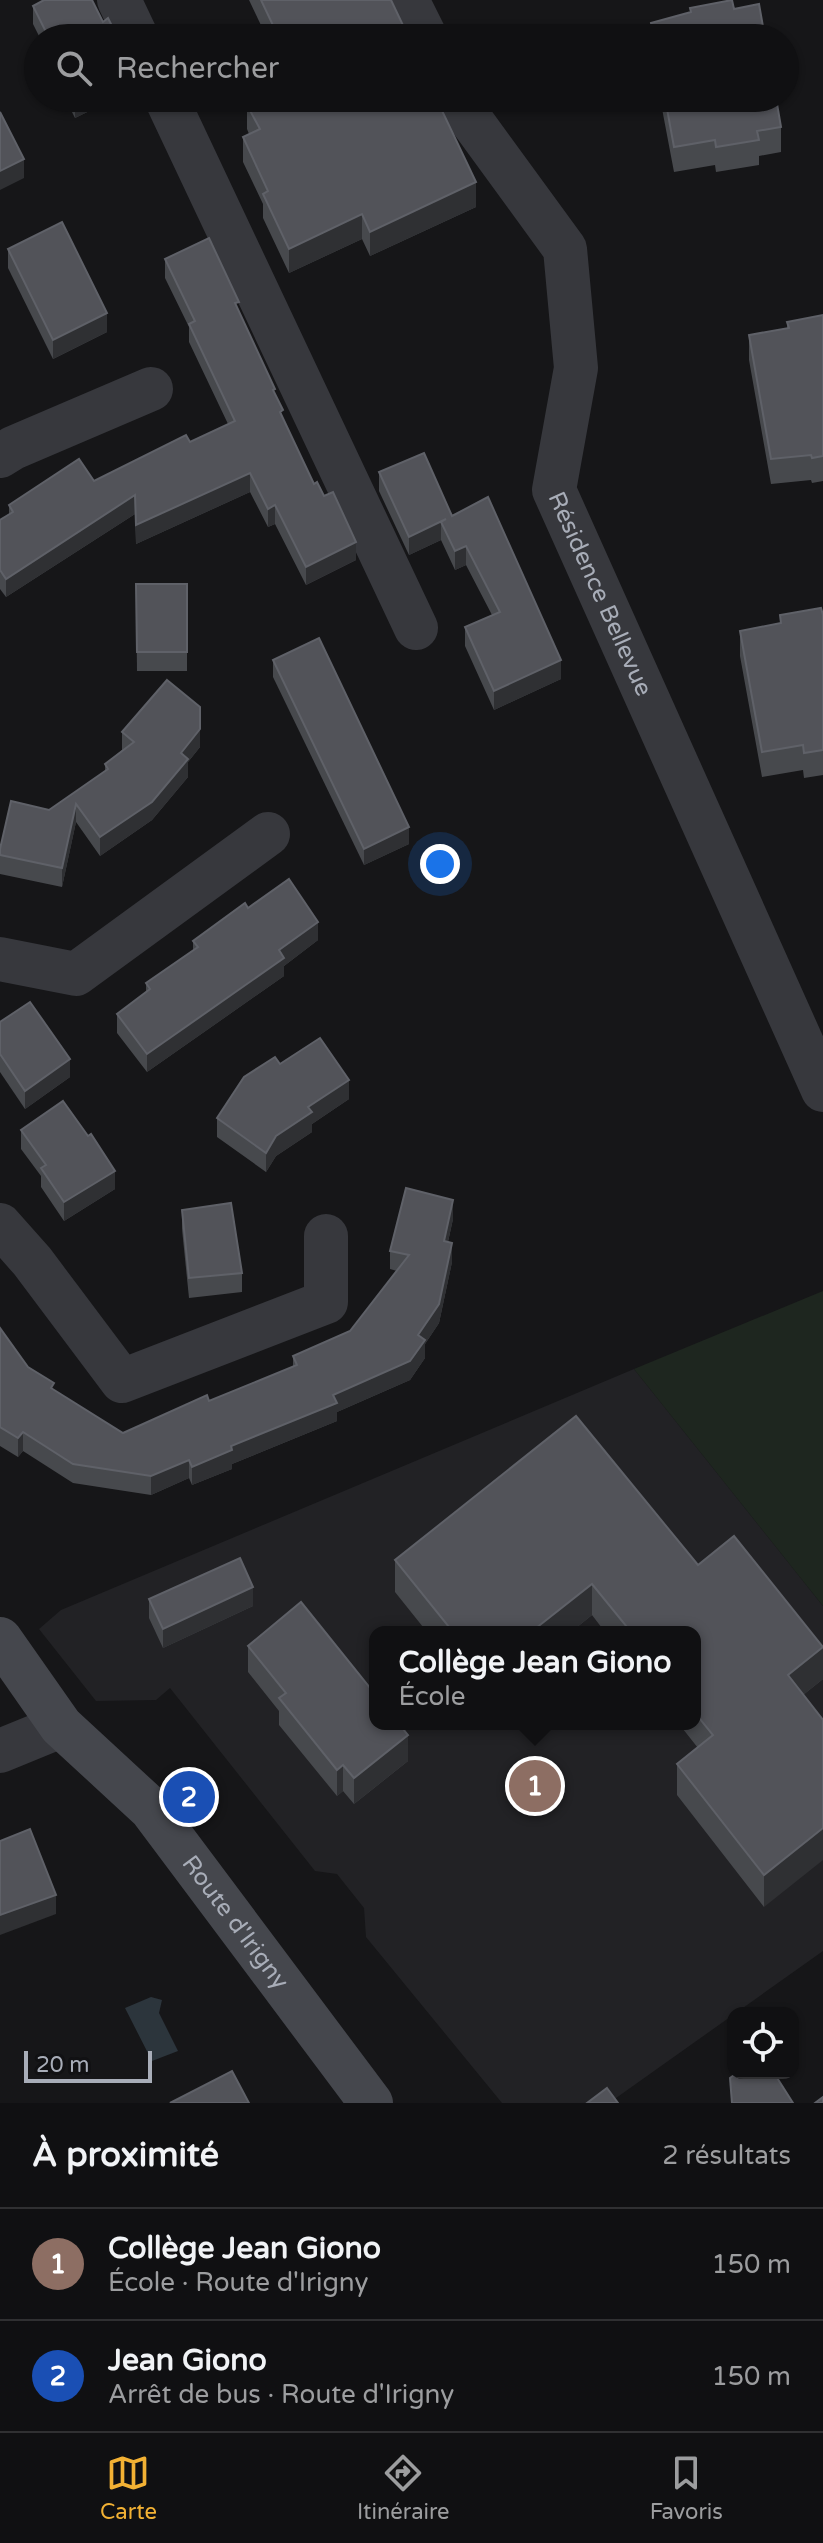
<!DOCTYPE html>
<html lang="fr">
<meta charset="utf-8">
<style>
body{margin:0;font-family:"Varela Round",sans-serif;background:#19191b;color:#f1f3f6}
.controls{position:absolute;right:24px;bottom:24px;display:grid;overflow:hidden;border-radius:16px;box-shadow:0 2px 6px #0004}
.controls button{width:72px;height:72px;display:grid;place-items:center;padding:0;border:0;border-bottom:2px solid #303032;background:#101012;color:#f1f3f6;font:40px sans-serif}
.scale{position:absolute;left:24px;bottom:20px;width:128px;box-sizing:border-box;padding-left:8px;border:4px solid #a8adb8;border-top:0;font-size:22px;line-height:28px;white-space:nowrap;color:#a8adb8;-webkit-text-stroke:6px #111113;paint-order:stroke}
.you{position:absolute;left:440px;top:864px;width:28px;height:28px;margin:-20px;border:6px solid #fff;border-radius:50%;background:#1a73e8;box-shadow:0 0 0 12px #1a73e833}
.badge{display:grid;place-items:center;width:52px;height:52px;border-radius:50%;background:#f2b134;color:#fff;font-size:26px;font-weight:700}
.pin{position:absolute;translate:-50% -50%;border:4px solid #fff;box-shadow:0 2px 8px #0006}
.popup{position:absolute;left:369px;top:1626px;width:332px;height:104px;box-sizing:border-box;display:grid;place-content:center;border-radius:16px;background:#101012;filter:drop-shadow(0 2px 6px #0005);font-size:26px;white-space:nowrap;color:#9c9d9f}
.popup b{font-size:30px;color:#f1f3f6}
.popup::after{content:'';position:absolute;left:50%;top:100%;margin-left:-16px;border:16px solid transparent;border-top-color:#101012}
.list{margin:0;padding:0;list-style:none}
h2{display:flex;justify-content:space-between;align-items:center;height:104px;margin:0;padding:0 32px;font-size:34px}
h2 small{font-size:26px;font-weight:400;color:#9c9d9f}
.list li{display:grid;grid-template-columns:52px 1fr auto;gap:24px;align-items:center;box-sizing:border-box;height:112px;padding:0 32px;border-top:2px solid #303032}
.list b{display:block;font-size:30px;white-space:nowrap}
.list p{margin:0;font-size:26px;white-space:nowrap;color:#9c9d9f}
.list em{font-size:26px;font-style:normal;color:#9c9d9f}
.icon{flex:none;width:44px;height:44px;fill:none;stroke:currentColor;stroke-width:2;stroke-linecap:round;stroke-linejoin:round}
.map{position:relative;flex:none;width:823px;height:2103px;overflow:hidden}
.search{position:absolute;background:#101012;box-shadow:0 2px 6px #0004;left:24px;right:24px;top:24px;height:88px;display:flex;align-items:center;gap:20px;box-sizing:border-box;padding:0 28px;border-radius:44px;color:#9c9d9f;font-size:30px}
.sheet{height:328px;background:#101012}
nav{display:flex;justify-content:space-around;align-items:center;box-sizing:border-box;height:112px;border-top:2px solid #303032;background:#101012;font-size:22px;color:#9c9d9f}
nav a{display:grid;justify-items:center;gap:4px}
nav .on{color:#f2b134}
.map>svg:first-child{display:block}
</style>
<div class="map">
<svg width="823" height="2103" viewBox="0 0 823 2103">
<rect width="100%" height="100%" fill="#161618"/>
<path fill="#222225" fill-rule="evenodd" d="M634,1369l189,237v345l-214,152h-107l-136,-166 -2,-29 -27,-34 -22,-3 -145,-183 -14,12 -60,1 -57,-72 22,-19zM375,1632h320v92h-320z"/>
<polygon fill="#1e261f" points="823,1291 823,1606 634,1369"/>
<polygon fill="#2c353c" points="151,1997 162,2000 159,2013 178,2051 152,2061 125,2008"/>
<g fill="none" stroke-linecap="round" stroke-linejoin="round">
<g stroke="#37383d" stroke-width="44">
<polyline points="119,0 137,38"/>
<polyline points="407,0 426,38"/>
<polyline points="166,98 416,628"/>
<path id="s1" d="M455,98l110,151 11,119 -22,122 269,600"/>
<polyline points="0,456 13,448 151,389"/>
<polyline points="0,959 76,974 268,834"/>
<polyline points="0,1225 32,1261 122,1381 326,1302 326,1236"/>
<polyline points="0,1751 61,1726"/>
</g>
<path stroke="#45474d" stroke-width="44" id="s2" d="M0,1639l61,87 90,83 220,294"/>
</g>
<g fill="#47494d">
<polygon points="249,0 391,0 409,38 267,38"/>
<polygon points="33,6 103,22 118,38 40,38 33,24"/>
<polygon points="65,98 116,98 75,118"/>
<polygon points="660,98 776,98 781,127 781,152 759,156 759,165 716,172 715,165 674,172"/>
<polygon points="247,105 476,207 370,256 362,239 289,273 263,218 263,204 243,162 243,137 249,134 247,129"/>
<polygon points="8,249 107,332 53,359 8,268"/>
<polygon points="165,259 239,311 275,394 283,418 314,484 356,560 306,585 275,524 268,527 250,492 136,544 135,514 6,597 0,589 0,520 9,514 9,505 94,481 190,442 228,424 189,342 189,327 165,278"/>
<polygon points="823,315 823,481 812,483 811,480 771,484 749,360 749,335 787,328 787,322"/>
<polygon points="379,472 452,516 561,679 494,710 465,646 465,627 492,615 466,565 455,570 441,540 409,555 379,491"/>
<polygon points="136,584 187,584 187,671 137,671"/>
<polygon points="780,615 823,615 823,775 804,778 803,770 762,777 740,656 740,631 780,623"/>
<polygon points="273,660 409,844 364,865 273,677"/>
<polygon points="122,732 200,747 188,762 188,777 152,820 100,856 76,822 62,887 0,874 0,849 49,810 105,771 105,764 122,750"/>
<polygon points="248,908 318,940 284,966 284,976 147,1072 117,1033 117,1014 146,993 146,983 193,950 193,941"/>
<polygon points="0,1022 70,1077 25,1109 0,1072"/>
<polygon points="280,1064 349,1099 312,1124 312,1132 276,1156 266,1172 217,1137 217,1118"/>
<polygon points="21,1130 115,1189 64,1221 41,1187 41,1176 21,1149"/>
<polygon points="182,1210 242,1273 242,1292 189,1298 182,1229"/>
<polygon points="453,1219 448,1242 452,1262 439,1323 425,1344 425,1358 410,1380 337,1412 337,1421 232,1464 232,1469 192,1485 189,1478 151,1495 73,1483 23,1451 18,1457 0,1446 0,1328 28,1367 54,1390 123,1433 209,1401 293,1367 293,1356 350,1331 397,1271 390,1269 390,1251"/>
<polygon points="395,1560 698,1565 823,1679 803,1695 764,1907 677,1795 677,1764 698,1748 679,1724 695,1724 695,1632 605,1632 592,1615 571,1632 427,1632 395,1592"/>
<polygon points="149,1599 253,1606 163,1648 149,1618"/>
<polygon points="248,1646 408,1761 354,1804 343,1791 337,1796 279,1725 279,1711 248,1672"/>
</g>
<g fill="#2f3033">
<polygon points="78,98 116,98 75,118 75,100"/>
<polygon points="24,159 24,178 0,190 0,171"/>
<polygon points="476,182 476,207 370,256 370,232"/>
<polygon points="362,214 362,239 289,273 289,249"/>
<polygon points="107,313 107,332 53,359 53,340"/>
<polygon points="250,473 250,492 136,544 136,525"/>
<polygon points="135,495 135,514 6,597 6,579"/>
<polygon points="275,505 275,524 268,527 268,509"/>
<polygon points="441,522 441,540 409,555 409,537"/>
<polygon points="356,542 356,560 306,585 306,567"/>
<polygon points="466,546 466,565 455,570 455,551"/>
<polygon points="561,660 561,679 494,710 494,691"/>
<polygon points="200,729 200,747 188,762 188,777 152,820 100,856 100,837 181,753"/>
<polygon points="76,804 76,822 62,887 62,868"/>
<polygon points="409,827 409,844 364,865 364,849"/>
<polygon points="318,922 318,940 284,966 284,976 147,1072 147,1054 279,950"/>
<polygon points="70,1059 70,1077 25,1109 25,1091"/>
<polygon points="349,1080 349,1099 312,1124 312,1132 276,1156 266,1172 266,1153 276,1136 308,1107"/>
<polygon points="115,1171 115,1189 64,1221 64,1202"/>
<polygon points="453,1200 453,1219 444,1259 444,1241"/>
<polygon points="452,1243 452,1262 439,1323 425,1344 425,1358 410,1380 337,1412 337,1421 232,1464 232,1469 192,1485 192,1467 333,1395 418,1335"/>
<polygon points="23,1432 23,1451 18,1457 18,1438"/>
<polygon points="189,1460 189,1478 151,1495 151,1476"/>
<polygon points="592,1584 592,1615 571,1632 531,1632"/>
<polygon points="253,1587 253,1606 163,1648 163,1629"/>
<polygon points="823,1647 823,1679 788,1707 788,1675"/>
<polygon points="408,1735 408,1761 354,1804 354,1778"/>
<polygon points="343,1765 343,1791 337,1796 337,1770"/>
<polygon points="823,1828 823,1860 764,1907 764,1875"/>
<polygon points="56,1895 56,1914 0,1935 0,1915"/>
</g>
<g fill="#525359" stroke="#5f6168" stroke-width="2">
<polygon points="44,0 92,0 103,22 108,18 118,38 49,38 33,6"/>
<polygon points="261,0 391,0 409,38 279,38"/>
<polygon points="732,0 734,9 759,4 765,38 654,38 651,23 691,12 690,8"/>
<polygon points="261,98 436,98 476,182 370,232 362,214 289,249 263,194 268,191 243,137 260,129 247,105"/>
<polygon points="665,98 776,98 781,127 757,131 759,140 716,147 715,140 674,147"/>
<polygon points="0,112 24,159 0,171"/>
<polygon points="62,222 107,313 53,340 8,249"/>
<polygon points="209,238 239,302 235,303 275,389 273,390 283,410 280,412 314,484 317,482 324,496 333,492 356,542 306,567 275,505 268,509 250,473 136,525 135,495 6,579 0,570 0,520 13,512 9,505 79,459 94,481 186,435 190,442 235,421 189,324 195,321 165,259"/>
<polygon points="823,315 823,456 812,458 811,455 771,459 749,335 789,328 787,322"/>
<polygon points="424,453 452,516 488,497 561,660 494,691 465,627 500,612 466,546 455,551 441,522 446,519 409,537 379,472"/>
<polygon points="136,584 187,584 187,652 137,652"/>
<polygon points="821,608 823,615 823,750 804,753 803,745 762,752 740,631 781,623 780,615"/>
<polygon points="319,638 409,827 364,849 273,660"/>
<polygon points="167,680 200,707 200,729 181,753 188,759 152,802 100,837 76,804 62,868 0,855 0,849 11,801 49,810 108,769 105,764 134,742 122,732"/>
<polygon points="289,879 318,922 279,950 284,958 147,1054 117,1014 150,989 146,983 198,947 193,941 245,903 248,908"/>
<polygon points="30,1002 70,1059 25,1091 0,1054 0,1022"/>
<polygon points="320,1038 349,1080 308,1107 312,1112 276,1136 266,1153 217,1118 244,1077 275,1057 280,1064"/>
<polygon points="63,1101 88,1136 91,1134 115,1171 64,1202 41,1168 46,1165 21,1130"/>
<polygon points="406,1188 453,1200 444,1241 452,1243 439,1304 418,1335 425,1340 410,1361 333,1395 337,1403 231,1446 232,1450 192,1467 189,1460 151,1476 73,1464 23,1432 18,1438 0,1427 0,1328 28,1367 54,1383 51,1388 123,1433 207,1395 209,1401 297,1365 293,1356 350,1331 409,1255 390,1251"/>
<polygon points="231,1203 242,1273 189,1278 182,1210"/>
<polygon points="576,1416 698,1565 734,1536 823,1647 788,1675 823,1720 823,1828 764,1875 677,1764 713,1735 695,1713 695,1632 631,1632 592,1584 531,1632 453,1632 395,1560"/>
<polygon points="240,1558 253,1587 163,1629 149,1599"/>
<polygon points="301,1602 375,1694 375,1724 399,1724 408,1735 354,1778 343,1765 337,1770 279,1698 286,1693 248,1646"/>
<polygon points="30,1829 56,1895 0,1915 0,1841"/>
<polygon points="232,2071 249,2103 170,2103"/>
<polygon points="737,2073 774,2073 793,2103 732,2103 730,2078"/>
<polygon points="607,2088 618,2103 587,2103"/>
<polygon points="823,2097 823,2103 815,2103"/>
</g>
<g text-anchor="middle" dominant-baseline="central" stroke-width="6" stroke-linejoin="round" paint-order="stroke">
<g font-size="24" fill="#a8adb8" stroke="#111113">
<text stroke="none"><textPath href="#s1" startOffset="544">Résidence Bellevue</textPath></text>
<text stroke="none"><textPath href="#s2" startOffset="370">Route d'Irigny</textPath></text>
</g>
</g>
</svg>
<div class="controls">
<button><svg class="icon" aria-label="locate" viewBox="0 0 24 24"><circle cx="12" cy="12" r="6"/><path d="M12 2v4M12 18v4M2 12h4M18 12h4"/></svg></button>
</div>
<div class="scale">20 m</div>
<div class="you"></div>
<div class="pin badge" style="left:535px;top:1786px;background:#8d6e63">1</div>
<div class="popup"><b>Collège Jean Giono</b>École</div>
<div class="pin badge" style="left:189px;top:1797px;background:#1a4fb4">2</div>
<div class="search"><svg class="icon" aria-label="search" viewBox="0 0 24 24"><circle cx="10" cy="10" r="6"/><path d="M15 15l6 6"/></svg>Rechercher</div>
</div>
<section class="sheet">
<h2>À proximité<small>2 résultats</small></h2>
<ul class="list">
<li><span class="badge" style="background:#8d6e63">1</span><div><b>Collège Jean Giono</b><p>École · Route d'Irigny</p></div><em>150 m</em></li>
<li><span class="badge" style="background:#1a4fb4">2</span><div><b>Jean Giono</b><p>Arrêt de bus · Route d'Irigny</p></div><em>150 m</em></li>
</ul>
</section>
<nav>
<a class="on"><svg class="icon" aria-label="map" viewBox="0 0 24 24"><path d="M3 6l6-2 6 2 6-2v14l-6 2-6-2-6 2zM9 4v14M15 6v14"/></svg>Carte</a>
<a><svg class="icon" aria-label="directions" viewBox="0 0 24 24"><path d="M12 3l9 9-9 9-9-9zM9 14v-3h6M13 9l2 2-2 2"/></svg>Itinéraire</a>
<a><svg class="icon" aria-label="saved" viewBox="0 0 24 24"><path d="M7 4h10v16l-5-4-5 4z"/></svg>Favoris</a>
</nav>
